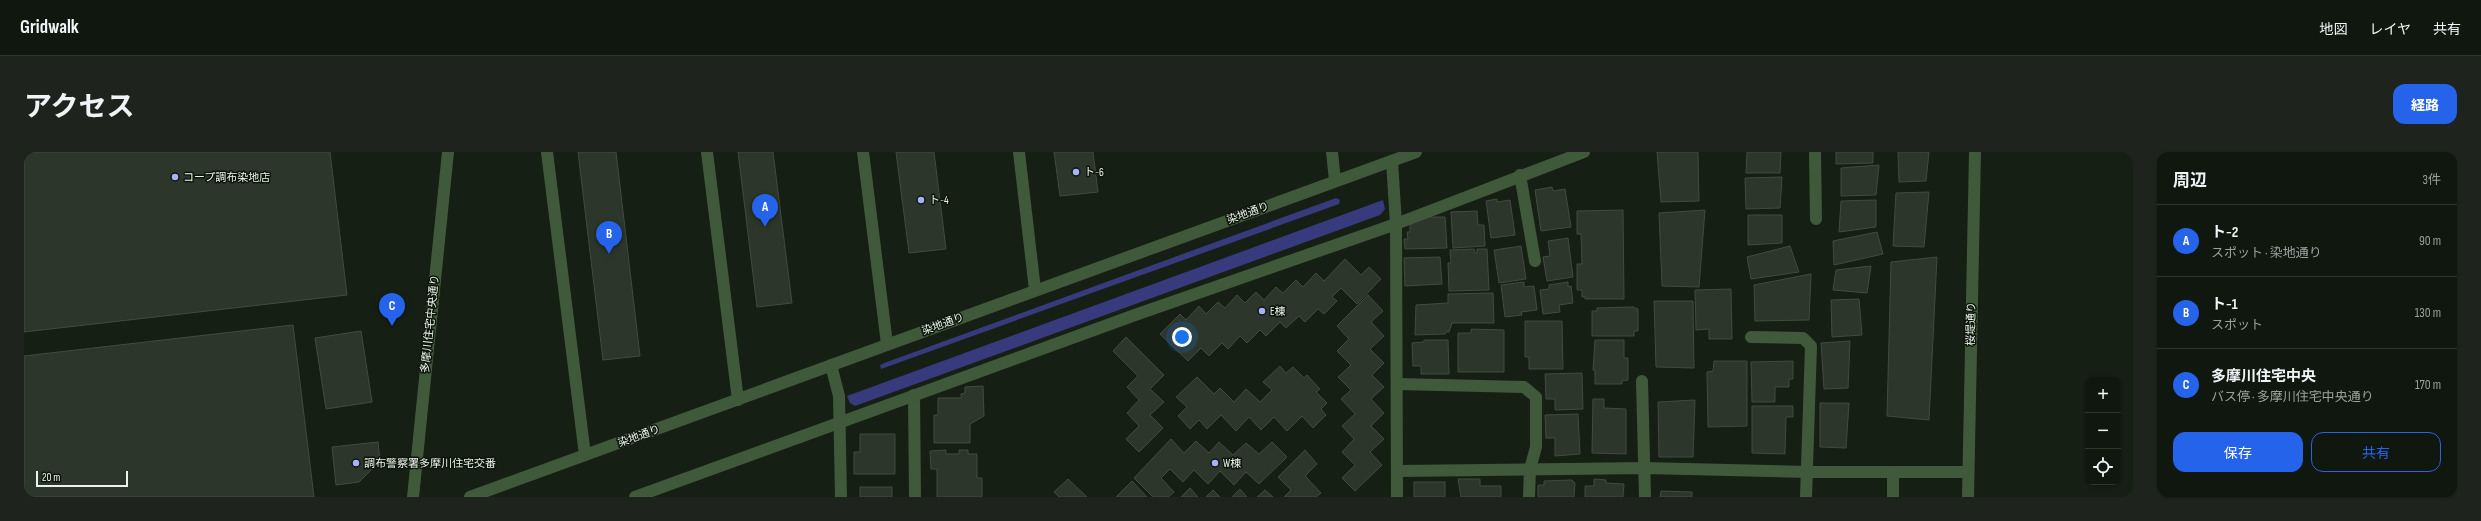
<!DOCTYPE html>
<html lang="ja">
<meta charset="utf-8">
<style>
body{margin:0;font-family:"Sofia Sans Condensed","Noto Sans JP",sans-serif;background:#1e241d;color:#f1f3f6}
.controls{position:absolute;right:12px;bottom:12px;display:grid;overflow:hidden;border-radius:8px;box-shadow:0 1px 3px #0004}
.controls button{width:36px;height:36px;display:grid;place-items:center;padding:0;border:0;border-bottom:1px solid #30362f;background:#10170f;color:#f1f3f6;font:20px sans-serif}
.scale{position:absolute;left:12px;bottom:10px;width:92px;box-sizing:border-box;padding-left:4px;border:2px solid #ecf3eb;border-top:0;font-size:11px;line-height:14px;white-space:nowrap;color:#ecf3eb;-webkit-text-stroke:3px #0d160b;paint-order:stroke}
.you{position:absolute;left:1158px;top:185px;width:14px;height:14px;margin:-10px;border:3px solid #fff;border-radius:50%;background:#1a73e8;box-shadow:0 0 0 6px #1a73e833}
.badge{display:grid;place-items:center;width:26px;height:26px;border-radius:50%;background:#2563eb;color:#fff;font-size:13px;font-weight:700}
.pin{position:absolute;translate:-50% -33px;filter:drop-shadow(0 1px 2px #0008)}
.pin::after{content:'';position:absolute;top:21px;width:14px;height:12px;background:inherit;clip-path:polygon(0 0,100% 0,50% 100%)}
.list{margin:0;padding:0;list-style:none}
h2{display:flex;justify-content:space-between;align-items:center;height:52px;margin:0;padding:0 16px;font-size:17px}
h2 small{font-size:13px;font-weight:400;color:#9c9f9e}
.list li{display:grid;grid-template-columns:26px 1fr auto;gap:12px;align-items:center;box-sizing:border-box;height:72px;padding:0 16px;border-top:1px solid #30362f}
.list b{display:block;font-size:15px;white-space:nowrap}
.list p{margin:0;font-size:13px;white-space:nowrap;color:#9c9f9e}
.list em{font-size:13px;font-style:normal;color:#9c9f9e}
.actions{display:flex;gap:8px;padding:12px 16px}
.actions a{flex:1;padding:9px 0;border:1px solid #2563eb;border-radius:12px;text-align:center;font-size:14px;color:#2563eb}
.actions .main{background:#2563eb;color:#fff}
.icon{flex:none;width:22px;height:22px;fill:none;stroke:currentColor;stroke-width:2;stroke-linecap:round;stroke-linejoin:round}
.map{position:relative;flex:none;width:2109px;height:345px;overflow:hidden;border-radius:12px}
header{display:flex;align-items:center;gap:24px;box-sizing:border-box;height:56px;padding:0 20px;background:#10170f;border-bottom:1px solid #30362f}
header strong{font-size:19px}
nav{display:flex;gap:22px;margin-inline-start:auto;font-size:14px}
.intro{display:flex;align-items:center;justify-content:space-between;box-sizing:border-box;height:96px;padding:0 24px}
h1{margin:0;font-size:28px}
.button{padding:10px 18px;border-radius:12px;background:#2563eb;color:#fff;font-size:14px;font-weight:700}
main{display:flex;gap:24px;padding:0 24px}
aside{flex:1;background:#10170f;border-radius:12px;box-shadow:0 1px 3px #0004}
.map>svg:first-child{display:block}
</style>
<header>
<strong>Gridwalk</strong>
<nav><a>地図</a><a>レイヤ</a><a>共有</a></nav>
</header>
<div class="intro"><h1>アクセス</h1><a class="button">経路</a></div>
<main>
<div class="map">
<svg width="2109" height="345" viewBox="0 0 2109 345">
<rect width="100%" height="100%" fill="#161f14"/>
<g fill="#373a7c">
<polygon points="1312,46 1316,48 1315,52 857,217 856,213 863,210"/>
<polygon points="1359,48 1361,57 1356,63 831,254 826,251 823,244"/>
</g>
<g fill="#2c362a" stroke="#414b3e">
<polygon points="0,0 306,0 323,143 0,180"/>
<polygon points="554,0 592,0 616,204 579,208"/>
<polygon points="714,0 749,0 768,151 733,155"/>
<polygon points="872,0 910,0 922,97 885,101"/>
<polygon points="1030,0 1069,0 1074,40 1036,44"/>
<polygon points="1633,0 1674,0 1675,49 1637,50"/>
<polygon points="1723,0 1757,0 1756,21 1722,21"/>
<polygon points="1812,0 1849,0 1849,11 1812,12"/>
<polygon points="1874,0 1905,0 1902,29 1875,30"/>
<polygon points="1855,13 1852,43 1817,44 1817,16"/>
<polygon points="1758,25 1756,56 1722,57 1721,26"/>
<polygon points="1528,35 1529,39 1541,37 1547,75 1517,79 1511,38"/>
<polygon points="1905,40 1900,95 1869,94 1872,41"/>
<polygon points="1473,47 1473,50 1486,48 1491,83 1467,86 1462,49"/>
<polygon points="1852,48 1852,75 1815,80 1817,49"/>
<polygon points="1599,58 1600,147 1561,147 1561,145 1558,145 1558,138 1553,138 1553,112 1558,112 1557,82 1553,82 1553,59"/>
<polygon points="1681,58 1675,135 1638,134 1635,61"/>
<polygon points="1453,59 1454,73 1460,73 1461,94 1429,96 1427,60"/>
<polygon points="1724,63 1758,63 1758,91 1724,93"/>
<polygon points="1404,65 1421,65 1423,96 1381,97 1380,87 1384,87 1383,80 1386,80 1386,74 1389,70"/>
<polygon points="1853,80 1859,102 1810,113 1809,89"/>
<polygon points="1544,86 1549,125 1523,129 1519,105 1526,104 1524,89"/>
<polygon points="1497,94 1502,127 1475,131 1470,98"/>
<polygon points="1766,94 1775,120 1727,127 1723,105"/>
<polygon points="1450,97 1451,101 1453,101 1453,97 1463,97 1465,138 1425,139 1424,111 1427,111 1426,98"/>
<polygon points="1416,105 1418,132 1381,134 1380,106"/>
<polygon points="1913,105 1905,268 1863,264 1867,110"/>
<polygon points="1321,107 1337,123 1345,115 1357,127 1333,152 1317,136 1308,145 1313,149 1300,162 1294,157 1281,170 1275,164 1262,176 1256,170 1242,184 1236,178 1223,191 1216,184 1204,197 1198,191 1185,204 1177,196 1164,209 1136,182 1156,162 1162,168 1175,154 1182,162 1194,150 1201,156 1213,143 1221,151 1232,140 1240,148 1252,135 1259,141 1272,128 1279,135 1292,121 1300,129"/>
<polygon points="1847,114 1843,141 1809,138 1812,118"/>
<polygon points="1787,122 1785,168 1731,169 1730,133"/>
<polygon points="1500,130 1500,135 1510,134 1513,158 1497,160 1498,163 1481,165 1477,133"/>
<polygon points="1544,130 1544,135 1547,134 1549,151 1535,153 1536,160 1519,162 1516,138 1525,137 1525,133"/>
<polygon points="1707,137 1708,187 1685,187 1685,177 1672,178 1671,138"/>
<polygon points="1469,141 1470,171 1428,171 1425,180 1422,180 1421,182 1391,183 1392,153 1424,151 1424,142"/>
<polygon points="1344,143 1359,159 1347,170 1360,184 1346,197 1360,211 1348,223 1360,235 1347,247 1360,261 1347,274 1360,287 1346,300 1358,313 1331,339 1318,326 1331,313 1318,300 1330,287 1318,274 1331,262 1317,247 1327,238 1314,225 1327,213 1313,199 1325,187 1313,174"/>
<polygon points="1835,147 1838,183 1808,185 1807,148"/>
<polygon points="1630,149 1669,149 1670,216 1632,215"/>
<polygon points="1609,155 1614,157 1614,179 1610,179 1610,184 1568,184 1568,159 1573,159 1573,156"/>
<polygon points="1501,169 1538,169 1539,217 1505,217 1505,205 1501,205"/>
<polygon points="269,173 290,345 0,345 0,204"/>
<polygon points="1447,177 1480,178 1480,220 1434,220 1434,181 1447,181"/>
<polygon points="337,179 348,250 302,257 291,186"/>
<polygon points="1102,185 1140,223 1126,237 1140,250 1126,263 1139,276 1115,300 1102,287 1115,274 1103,261 1115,248 1103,235 1114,224 1089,199"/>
<polygon points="1400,188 1424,188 1425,222 1397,222 1397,214 1389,214 1388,191 1400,190"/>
<polygon points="1571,188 1600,188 1600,206 1604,206 1604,228 1598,229 1598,232 1571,232 1571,218 1569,218"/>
<polygon points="1826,189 1824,236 1800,237 1797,191"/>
<polygon points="1690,209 1723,209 1723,274 1684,275 1683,220 1689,219"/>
<polygon points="1769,209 1769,227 1765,227 1765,235 1751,235 1751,250 1728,250 1727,210"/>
<polygon points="1256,214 1262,221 1269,215 1280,226 1283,223 1296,237 1292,240 1303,251 1297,257 1302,263 1289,276 1278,264 1263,279 1250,265 1237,278 1225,265 1212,279 1197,263 1183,277 1175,268 1166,277 1154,264 1163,255 1152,245 1173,225 1190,242 1196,236 1210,250 1222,237 1236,250 1248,238 1239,230"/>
<polygon points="1558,221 1559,257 1531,258 1531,247 1522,247 1521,222"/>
<polygon points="959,234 960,264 946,272 946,291 910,291 910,263 914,263 914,246 937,246 937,242 941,241 941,235"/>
<polygon points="1569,247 1580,247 1580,256 1602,257 1602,302 1568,301"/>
<polygon points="1671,248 1669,305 1635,305 1634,250"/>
<polygon points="1796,251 1825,251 1822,296 1796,295"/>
<polygon points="1728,254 1769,254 1769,265 1762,265 1761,302 1728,301"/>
<polygon points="1554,262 1556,302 1531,304 1531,286 1522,286 1521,263"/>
<polygon points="836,282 871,282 871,322 830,322 830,300 836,300"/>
<polygon points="1147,287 1160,301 1172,289 1185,301 1195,290 1209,303 1222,291 1235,302 1248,290 1263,305 1235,332 1222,320 1210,333 1196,319 1184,332 1170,318 1159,330 1146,317 1137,326 1150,340 1144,345 1129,345 1110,326"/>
<polygon points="354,290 356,309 335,330 312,333 308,295"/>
<polygon points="922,298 922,302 935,302 935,298 944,298 944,302 953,302 953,326 958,326 958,345 913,345 913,317 907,317 906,299"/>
<polygon points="1281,298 1293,312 1281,324 1297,341 1292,345 1260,345 1267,338 1254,325"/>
<polygon points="1044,327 1063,345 1035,345 1030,340"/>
<polygon points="1434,327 1456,327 1456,334 1477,334 1477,345 1437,345"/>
<polygon points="1570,327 1582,328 1582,331 1600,332 1599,345 1561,345 1561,334 1570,334"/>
<polygon points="1548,328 1551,331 1550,345 1514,345 1514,333 1520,333 1520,329"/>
<polygon points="1108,329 1123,345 1092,345"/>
<rect x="1390" y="330" width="31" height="15"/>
<rect x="836" y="335" width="32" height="10"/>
<polygon points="1166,336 1174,345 1157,345"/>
<polygon points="1216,337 1223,345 1208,345"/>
<polygon points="1189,338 1196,345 1182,345"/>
<polygon points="1241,338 1249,345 1233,345"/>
<polygon points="1637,339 1668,340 1668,345 1636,345"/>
</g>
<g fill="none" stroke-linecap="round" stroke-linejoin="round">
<g stroke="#40593a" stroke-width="12">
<polyline points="523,0 561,303"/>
<polyline points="683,0 714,248"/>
<polyline points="839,0 863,192"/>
<polyline points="995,0 1011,138"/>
<polyline points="1308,0 1311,29"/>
<polyline points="1791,0 1792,67"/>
<polyline points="1368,9 1372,72 1373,345"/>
<polyline points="1496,23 1511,109"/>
<polyline points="1727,185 1779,186 1787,194 1782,345"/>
<polyline points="807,213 815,244 817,345"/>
<polyline points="1618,229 1621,345"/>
<polyline points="1373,232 1500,235 1512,245 1512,295 1506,317 1505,345"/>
<polyline points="890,243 891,345"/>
<polyline points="1374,319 1621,316 1783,320 1944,320"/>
<polyline points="1869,320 1869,345"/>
<polyline points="389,345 424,0"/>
<polyline points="446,345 1392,0"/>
<polyline points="611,345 1111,163 1372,72 1560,0"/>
<polyline points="1944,345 1951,0"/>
</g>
</g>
<g fill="#a7b1fc" stroke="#0d160b" stroke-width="1.5">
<circle cx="1052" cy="20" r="4"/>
<circle cx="151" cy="25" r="4"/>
<circle cx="897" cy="48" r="4"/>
<circle cx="1238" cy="159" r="4"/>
<circle cx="332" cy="311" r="4"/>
<circle cx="1191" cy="311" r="4"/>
</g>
<g text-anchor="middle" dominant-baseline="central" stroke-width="3" stroke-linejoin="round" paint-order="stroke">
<g font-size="11" fill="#ecf3eb" stroke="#0d160b" text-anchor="start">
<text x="1060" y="20">ト-6</text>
<text x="159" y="25">コープ調布染地店</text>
<text x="905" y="48">ト-4</text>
<text x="1246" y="159">E棟</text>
<text x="340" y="311">調布警察署多摩川住宅交番</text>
<text x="1199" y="311">W棟</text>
</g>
<g font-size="11" fill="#ecf3eb" stroke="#0d160b">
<text transform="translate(1224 61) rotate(-20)">染地通り</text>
<text transform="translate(406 172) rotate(-84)">多摩川住宅中央通り</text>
<text transform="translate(919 172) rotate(-20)">染地通り</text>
<text transform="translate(1947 172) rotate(-89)">桜堤通り</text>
<text transform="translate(615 284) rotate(-20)">染地通り</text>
</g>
</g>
</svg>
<div class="controls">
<button>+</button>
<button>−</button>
<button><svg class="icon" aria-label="locate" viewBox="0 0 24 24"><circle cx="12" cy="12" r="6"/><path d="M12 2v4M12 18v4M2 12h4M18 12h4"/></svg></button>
</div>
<div class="scale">20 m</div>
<div class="you"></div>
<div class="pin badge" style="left:741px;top:75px">A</div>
<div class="pin badge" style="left:585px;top:102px">B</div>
<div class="pin badge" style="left:368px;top:174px">C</div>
</div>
<aside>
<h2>周辺<small>3件</small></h2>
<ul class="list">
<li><span class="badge">A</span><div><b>ト-2</b><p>スポット · 染地通り</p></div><em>90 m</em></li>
<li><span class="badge">B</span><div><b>ト-1</b><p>スポット</p></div><em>130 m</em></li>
<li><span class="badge">C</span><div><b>多摩川住宅中央</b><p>バス停 · 多摩川住宅中央通り</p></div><em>170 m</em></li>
</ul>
<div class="actions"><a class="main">保存</a><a>共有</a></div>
</aside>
</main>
